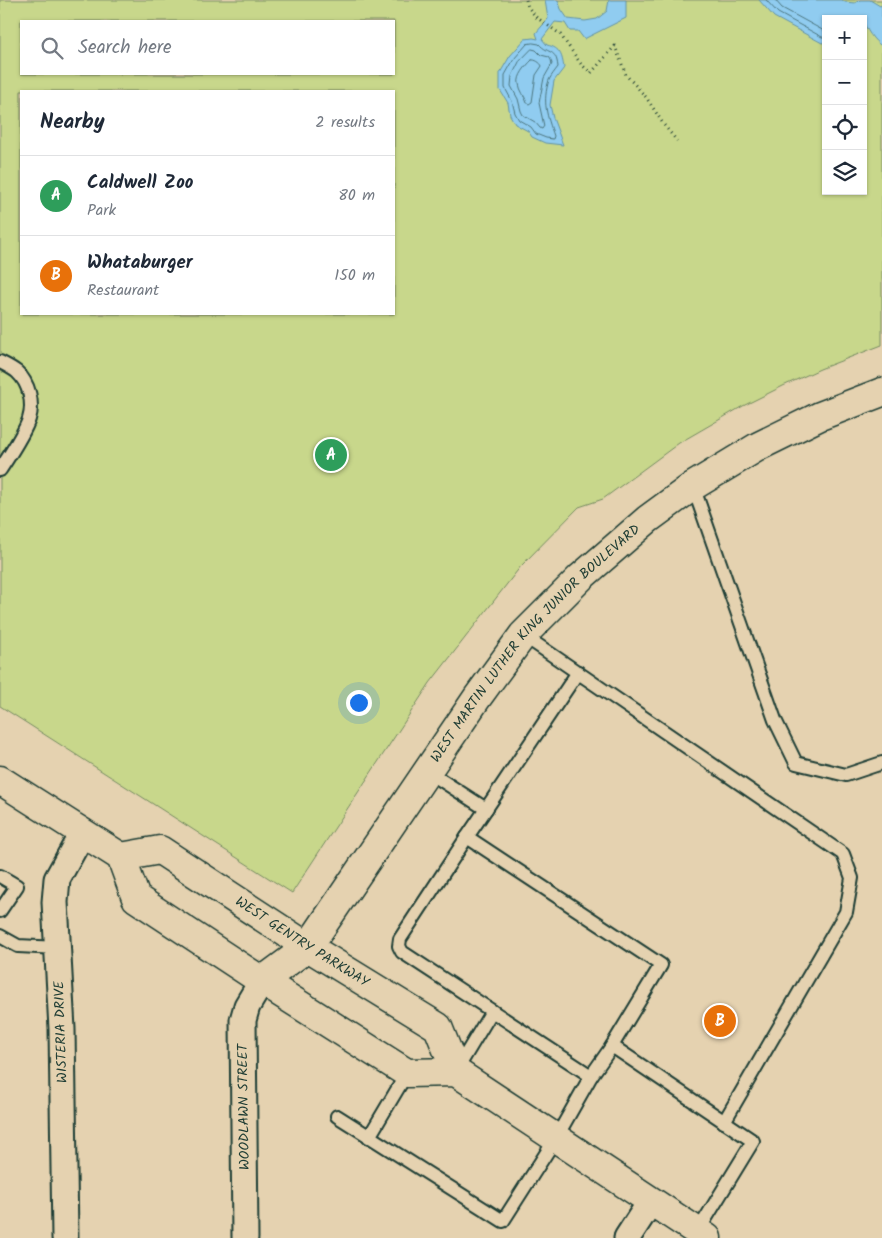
<!DOCTYPE html>
<meta charset="utf-8">
<style>
body{margin:0;font-family:Kalam,sans-serif;background:#f6f6f7;color:#1f2937}
.controls{position:absolute;right:15px;top:15px;display:grid;overflow:hidden;border-radius:0px;box-shadow:0 1px 4px #0004}
.controls button{width:45px;height:45px;display:grid;place-items:center;padding:0;border:0;border-bottom:1px solid #e0e1e3;background:#fff;color:#1f2937;font:25px sans-serif}
.you{position:absolute;left:358px;top:702px;width:18px;height:18px;margin:-12px;border:4px solid #fff;border-radius:50%;background:#1a73e8;box-shadow:0 0 0 8px #1a73e833}
.badge{display:grid;place-items:center;width:32px;height:32px;border-radius:50%;background:#d93025;color:#fff;font-size:16px;font-weight:700}
.pin{position:absolute;translate:-50% -50%;border:2px solid #fff;box-shadow:0 1px 5px #0006}
.list{margin:0;padding:0;list-style:none}
h2{display:flex;justify-content:space-between;align-items:center;height:65px;margin:0;padding:0 20px;font-size:21px}
h2 small{font-size:16px;font-weight:400;color:#747a83}
.list li{display:grid;grid-template-columns:32px 1fr auto;gap:15px;align-items:center;box-sizing:border-box;height:80px;padding:0 20px;border-top:1px solid #e0e1e3}
.list b{display:block;font-size:19px;white-space:nowrap}
.list p{margin:0;font-size:16px;white-space:nowrap;color:#747a83}
.list em{font-size:16px;font-style:normal;color:#747a83}
.icon{flex:none;width:28px;height:28px;fill:none;stroke:currentColor;stroke-width:2;stroke-linecap:round;stroke-linejoin:round}
.map{position:relative;flex:none;width:882px;height:1238px;overflow:hidden}
.search{position:absolute;background:#fff;box-shadow:0 1px 4px #0004;left:20px;top:20px;width:375px;height:55px;display:flex;align-items:center;gap:12px;box-sizing:border-box;padding:0 18px;border-radius:0px;color:#747a83;font-size:19px}
.panel{position:absolute;background:#fff;box-shadow:0 1px 4px #0004;left:20px;top:90px;width:375px;height:225px;border-radius:0px}
.map>svg:first-child{display:block}
</style>
<div class="map">
<svg width="882" height="1238" viewBox="0 0 882 1238">
<rect width="100%" height="100%" fill="#e5d2b0"/>
<filter id="ink" filterUnits="userSpaceOnUse"><feTurbulence type="fractalNoise" baseFrequency=".02" numOctaves="2"/><feDisplacementMap in="SourceGraphic" scale="10" xChannelSelector="R" yChannelSelector="G"/><feConvolveMatrix kernelMatrix="1 2 1 2 8 2 1 2 1" color-interpolation-filters="sRGB"/></filter>
<g filter="url(#ink)">
<path fill="#c8d78b" stroke="#748a60" fill-rule="evenodd" d="M0,0h882v345l-62,24 -37,17 -40,20 -64,37 -76,56 -24,8 -58,59 -91,117 -138,210 -292,-187zM826,19h37v172h-37zM21,21h373v53h-373zM21,91h373v223h-373z"/>
<g fill="#90ccf0" stroke="#6393a5">
<path d="M545,0h13l3,9 7,10 17,2 12,-2 10,-8 2,-11h17v18l-42,21 -6,-8h-8l-5,-8 -10,-1 -13,17 5,6c14,3 15,11 17,23l-10,13 -4,24 3,13 10,27 -18,-2 -13,-6 -4,-6 -13,-7 -5,-9 -2,-12 -8,-13v-17l10,-17 15,-17 8,-1 5,1 -2,-6 12,-14z"/>
<path d="M759,0h83l3,2 10,1 5,-3h10l10,6 2,-1v41c-8,-4 -17,-18 -19,-27h-37v23l-4,1 -48,-26z"/>
</g>
<g fill="none" stroke-linecap="round" stroke-linejoin="round">
<g stroke="#4c767f" stroke-width="1">
<polyline points="766,0 778,13 822,37 826,38"/>
<polyline points="775,0 782,8 826,32"/>
<path d="M533,43l6,1c10,11 17,4 19,23 -3,4 -7,9 -9,13 -7,22 -2,36 5,56l-1,3 -7,-1 -10,-4 -5,-7 -12,-7 -4,-7 -3,-12 -7,-13v-13l9,-16 13,-15z"/>
<polygon points="532,49 536,50 541,55 549,57 551,60 552,64 544,78 539,103 544,126 542,129 540,128 535,122 523,115 521,111 518,99 511,86 512,76 519,62"/>
<path d="M532,60c3,-1 9,3 10,6l-6,9 -4,27 -3,2 -2,-1c-2,-7 -7,-12 -8,-19 -2,-8 7,-18 13,-24z"/>
</g>
<g stroke="#1f3d34" stroke-width="16">
<g id="service">
<path d="M0,362c6,3 12,6 17,10 12,11 17,31 12,47 -5,15 -20,37 -29,51"/>
<polyline points="693,486 775,720 796,763 846,775 882,763"/>
<polyline points="523,635 843,854 852,878 846,912 724,1122"/>
<polyline points="427,771 486,809 467,837 661,965 612,1046"/>
<polyline points="486,809 578,672"/>
<polyline points="467,837 400,939 399,946 402,952 591,1076 612,1046 753,1141 698,1231"/>
<polyline points="0,876 17,886 0,911"/>
<polyline points="0,936 18,946 58,948"/>
<polyline points="456,1071 492,1011"/>
<polyline points="337,1116 503,1221 556,1138 591,1076"/>
<polyline points="369,1137 407,1073"/>
</g>
</g>
<g stroke="#1f3d34" stroke-width="29">
<g id="minor">
<polyline points="65,1238 62,1029 55,902 57,879 83,832"/>
<polyline points="245,1238 243,1020 247,1006 262,981"/>
<polyline points="627,1238 651,1201"/>
</g>
</g>
<g stroke="#1f3d34" stroke-width="31">
<g id="secondary">
<path id="s1" d="M262,981l46,-34 169,-249 46,-63 58,-58 67,-58 45,-33 66,-40 61,-30 62,-24"/>
</g>
</g>
<g stroke="#1f3d34" stroke-width="31">
<g id="primary">
<polyline points="0,780 121,857 136,898 262,981 407,1073 456,1072 707,1238"/>
<path id="s2" d="M121,857l39,-7 148,97 130,80 18,45"/>
</g>
</g>
<polyline stroke="#1f3d34" stroke-width="3" stroke-dasharray="1 4" stroke-linecap="butt" points="526,0 528,7 536,17 560,34 581,64 591,73 615,46 626,75 646,97 664,125 677,141"/>
<use href="#service" stroke="#e5d2b0" stroke-width="12"/>
<use href="#minor" stroke="#e5d2b0" stroke-width="25"/>
<use href="#secondary" stroke="#e5d2b0" stroke-width="28"/>
<use href="#primary" stroke="#e5d2b0" stroke-width="28"/>
</g>
</g>
<g text-anchor="middle" dominant-baseline="central" stroke-width="5" stroke-linejoin="round" paint-order="stroke">
<g font-size="14" fill="#1f3d34" stroke="#e5d2b0">
<text stroke="none"><textPath href="#s1" startOffset="438">WEST MARTIN LUTHER KING JUNIOR BOULEVARD</textPath></text>
<text stroke="none"><textPath href="#s2" startOffset="209">WEST GENTRY PARKWAY</textPath></text>
<text transform="translate(61 1032) rotate(-92)">WISTERIA DRIVE</text>
<text transform="translate(244 1107) rotate(-91)">WOODLAWN STREET</text>
</g>
</g>
</svg>
<div class="controls">
<button>+</button>
<button>−</button>
<button><svg class="icon" aria-label="locate" viewBox="0 0 24 24"><circle cx="12" cy="12" r="6"/><path d="M12 2v4M12 18v4M2 12h4M18 12h4"/></svg></button>
<button><svg class="icon" aria-label="layers" viewBox="0 0 24 24"><path d="M12 4l9 5-9 5-9-5zM3 14l9 5 9-5"/></svg></button>
</div>
<div class="you"></div>
<div class="pin badge" style="left:331px;top:455px;background:#2e9e5b">A</div>
<div class="pin badge" style="left:720px;top:1021px;background:#e8710a">B</div>
<div class="search"><svg class="icon" aria-label="search" viewBox="0 0 24 24"><circle cx="10" cy="10" r="6"/><path d="M15 15l6 6"/></svg>Search here</div>
<section class="panel">
<h2>Nearby<small>2 results</small></h2>
<ul class="list">
<li><span class="badge" style="background:#2e9e5b">A</span><div><b>Caldwell Zoo</b><p>Park</p></div><em>80 m</em></li>
<li><span class="badge" style="background:#e8710a">B</span><div><b>Whataburger</b><p>Restaurant</p></div><em>150 m</em></li>
</ul>
</section>
</div>
